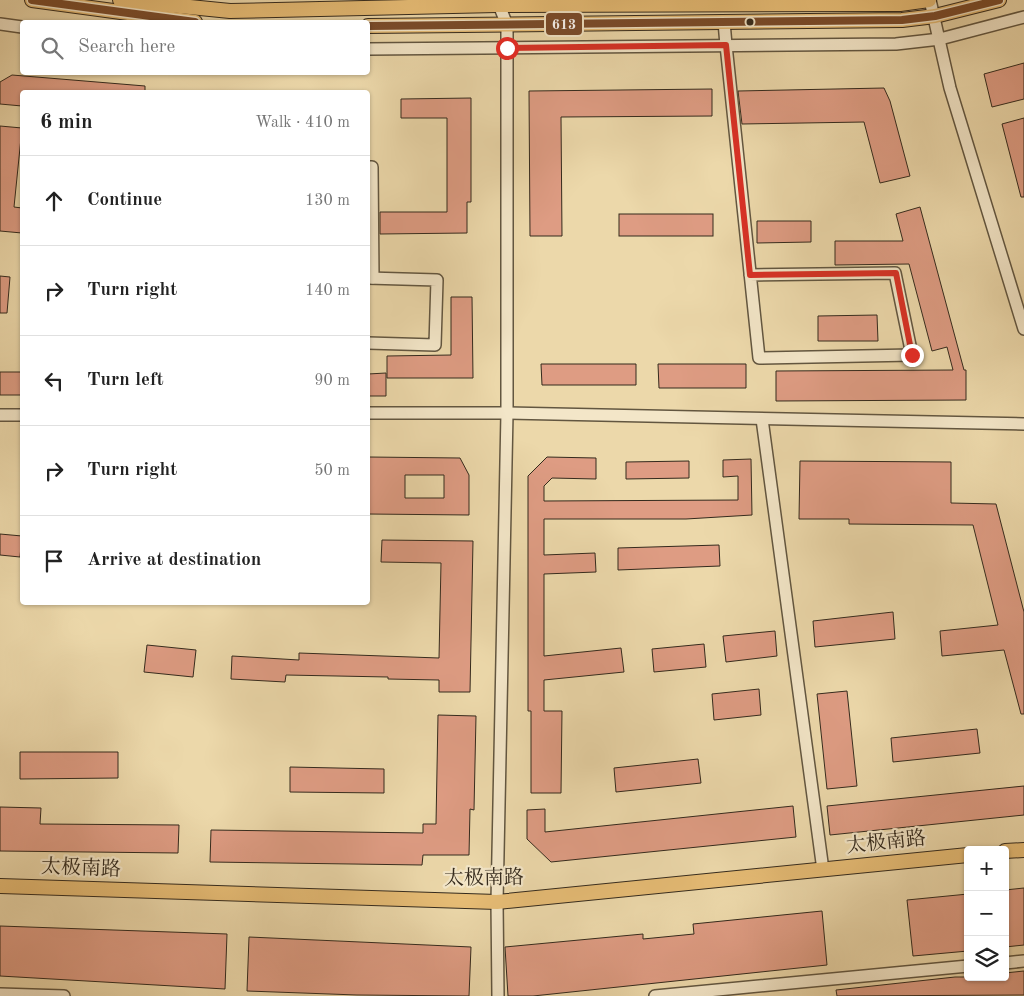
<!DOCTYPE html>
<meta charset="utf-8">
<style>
body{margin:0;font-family:"Old Standard TT","Noto Serif SC",serif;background:#f6f6f6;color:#222}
.controls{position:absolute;right:15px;bottom:15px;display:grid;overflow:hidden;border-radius:5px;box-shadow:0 1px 4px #0004}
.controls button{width:45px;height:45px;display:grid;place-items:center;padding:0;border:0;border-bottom:1px solid #e0e0e0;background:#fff;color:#222;font:25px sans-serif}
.stop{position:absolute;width:15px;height:15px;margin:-11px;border:4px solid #d93025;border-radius:50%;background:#fff}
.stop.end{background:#d93025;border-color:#fff;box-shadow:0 1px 5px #0008}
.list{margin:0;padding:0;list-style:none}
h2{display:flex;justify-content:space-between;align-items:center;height:65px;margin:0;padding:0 20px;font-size:21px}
h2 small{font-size:16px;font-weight:400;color:#767676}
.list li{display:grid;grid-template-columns:32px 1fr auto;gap:15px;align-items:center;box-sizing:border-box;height:90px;padding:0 20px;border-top:1px solid #e0e0e0}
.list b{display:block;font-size:19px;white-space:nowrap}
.list em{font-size:16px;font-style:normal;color:#767676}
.icon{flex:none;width:28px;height:28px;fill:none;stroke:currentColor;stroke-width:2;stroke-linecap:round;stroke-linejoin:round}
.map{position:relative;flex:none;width:1024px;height:996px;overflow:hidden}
.search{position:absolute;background:#fff;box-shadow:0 1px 4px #0004;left:20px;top:20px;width:350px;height:55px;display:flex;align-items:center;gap:12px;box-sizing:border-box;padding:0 18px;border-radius:5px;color:#767676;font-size:19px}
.panel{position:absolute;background:#fff;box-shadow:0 1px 4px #0004;left:20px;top:90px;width:350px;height:515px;border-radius:5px}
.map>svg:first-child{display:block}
</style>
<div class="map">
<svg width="1024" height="996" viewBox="0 0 1024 996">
<rect width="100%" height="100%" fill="#ecd8aa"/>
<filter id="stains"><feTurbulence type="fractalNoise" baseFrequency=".004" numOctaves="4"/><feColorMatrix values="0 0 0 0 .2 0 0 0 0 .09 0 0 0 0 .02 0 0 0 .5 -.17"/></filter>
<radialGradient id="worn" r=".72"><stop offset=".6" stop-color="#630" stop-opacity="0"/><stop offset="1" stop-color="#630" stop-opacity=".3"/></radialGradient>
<g fill="#de9c83" stroke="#342a1d" fill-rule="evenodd">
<polygon points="1024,63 1024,99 992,107 984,74"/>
<polygon points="12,75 145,86 145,92 22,92 22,106 0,104 0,82"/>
<polygon points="884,88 890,101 910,176 880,183 864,122 742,124 738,91"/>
<polygon points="712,89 712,116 561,117 562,236 530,236 529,91"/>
<polygon points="471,98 471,202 467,202 467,233 380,234 380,212 447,212 447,118 401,118 401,99"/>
<polygon points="1024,118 1024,197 1021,197 1002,124"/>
<polygon points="0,126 22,128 14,207 22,208 22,233 0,231"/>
<polygon points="920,207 964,370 966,370 966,400 776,401 776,371 953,370 947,347 932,351 909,264 835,265 835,241 903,241 896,214"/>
<rect x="619" y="214" width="94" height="22"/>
<polygon points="757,221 811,221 811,242 757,243"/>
<polygon points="0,276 10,277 7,313 0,313"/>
<polygon points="451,297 472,297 473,378 387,378 387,356 451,355"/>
<polygon points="877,315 878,341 818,341 818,316"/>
<polygon points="541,364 636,364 636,385 542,385"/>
<polygon points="658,364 746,364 746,388 659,388"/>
<rect x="0" y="372" width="22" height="23"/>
<polygon points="386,373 386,396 368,396 368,374"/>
<path d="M369,457l91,1 9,17v40l-101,-1zM405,475h39v23h-39z"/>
<polygon points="547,457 596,458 596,479 552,478 544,486 544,501 738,500 738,476 723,477 723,460 751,459 752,515 686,519 544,519 544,555 595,553 596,572 544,574 544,656 621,648 624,672 544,680 544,711 562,711 561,793 531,793 531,711 528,711 528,476"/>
<polygon points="689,461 689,478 626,479 626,462"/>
<polygon points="800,461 951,462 951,503 996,504 1024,612 1024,714 1021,714 1004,650 942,656 940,631 998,625 973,525 849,524 849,519 799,519"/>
<polygon points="0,534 22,536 20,557 0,555"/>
<polygon points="382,540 473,541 470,692 439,692 439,680 388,679 388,677 286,675 285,682 231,679 232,656 299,660 299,653 439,658 441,563 381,562"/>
<polygon points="719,545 720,566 618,570 618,548"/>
<polygon points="893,612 895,639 815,647 813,621"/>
<polygon points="775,631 777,656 726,662 723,636"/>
<polygon points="704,644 706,667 654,672 652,649"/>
<polygon points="147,645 196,650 193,677 144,672"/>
<polygon points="759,689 761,715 714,720 712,694"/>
<polygon points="847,691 857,786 827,789 817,694"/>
<polygon points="438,715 476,716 474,810 470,809 469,855 423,855 422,865 210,862 211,830 423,833 423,824 436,824"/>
<polygon points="977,729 980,753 893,762 891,738"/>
<polygon points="20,752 118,752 118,778 20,779"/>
<polygon points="698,759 701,783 616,792 614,768"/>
<polygon points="290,767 384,769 384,793 290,792"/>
<polygon points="1024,786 1024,815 830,835 827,806"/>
<polygon points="793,806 796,837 551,862 527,839 527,810 545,809 545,832"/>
<polygon points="0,807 41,808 40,824 179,825 178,853 0,851"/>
<polygon points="1024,888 1024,945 1005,947 1005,890"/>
<polygon points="968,894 968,951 913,956 907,900"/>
<polygon points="822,911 827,965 533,996 508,996 505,947 643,934 643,939 694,934 693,924"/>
<polygon points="0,926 227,934 225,989 0,976"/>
<polygon points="249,937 471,947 469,996 357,995 247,991"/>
<polygon points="1024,971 1024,995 837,996 836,990 955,977 1005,977 1005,973"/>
</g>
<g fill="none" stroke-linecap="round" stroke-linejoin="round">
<g stroke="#625640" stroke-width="14">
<g id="minor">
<polyline points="497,0 507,25 507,413 497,902 498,996"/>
<polyline points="930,0 950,88 1024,329"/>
<polyline points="724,22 726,45 759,358 912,355 895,273 750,275"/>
<polyline points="0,24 22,27"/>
<polyline points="368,49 896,44 940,39 1024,17"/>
<polyline points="368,167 372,167 373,278"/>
<polyline points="368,278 437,280 435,345 368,343"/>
<polyline points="368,413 507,413 1024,424"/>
<polyline points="0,415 22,415"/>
<polyline points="762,419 823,870"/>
<polyline points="1005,963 1024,961"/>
<polyline points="0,994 64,996"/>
<polyline points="655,996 968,966"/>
</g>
</g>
<g stroke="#342a1d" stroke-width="16">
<g id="major">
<polyline points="32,0 195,22"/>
<polyline points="120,0 230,11 497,5 900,4 929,0"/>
<polyline points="368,26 902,20 935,16 999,0"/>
<polyline points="1005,851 1024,850"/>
<polyline points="0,886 497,902 968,855"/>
</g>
</g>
<use href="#minor" stroke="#f3e6c8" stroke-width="11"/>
<use href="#major" stroke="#e6bc75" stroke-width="14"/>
<g stroke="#f3e6c8" stroke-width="11">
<g id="bus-1">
<polyline points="32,0 195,22"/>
<polyline points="368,26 902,20 935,16 999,0"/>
</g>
</g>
<use href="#bus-1" stroke="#7a4b2a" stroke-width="8"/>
</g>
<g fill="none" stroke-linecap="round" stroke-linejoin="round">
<polyline stroke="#d93025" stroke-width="6" points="507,48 726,45 750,275 896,273 912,355"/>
</g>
<circle fill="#342a1d" stroke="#f3e6c8" stroke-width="2" cx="750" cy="22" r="4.5"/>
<g text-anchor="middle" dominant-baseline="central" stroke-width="4.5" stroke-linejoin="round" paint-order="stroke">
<g font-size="20" fill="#342a1d" stroke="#f3e6c8">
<text transform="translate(886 843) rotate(-6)">太极南路</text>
<text transform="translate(81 869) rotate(2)">太极南路</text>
<text transform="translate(484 879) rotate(-1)">太极南路</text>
</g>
</g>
<rect stroke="#f3e6c8" stroke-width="2" x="545" y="12" width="38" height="24" rx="5" fill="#7a4b2a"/>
<g font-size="14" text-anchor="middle" font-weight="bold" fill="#fff">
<text x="564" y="29">613</text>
</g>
<rect width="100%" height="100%" filter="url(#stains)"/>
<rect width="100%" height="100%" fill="url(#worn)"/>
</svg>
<div class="controls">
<button>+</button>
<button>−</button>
<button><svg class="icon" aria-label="layers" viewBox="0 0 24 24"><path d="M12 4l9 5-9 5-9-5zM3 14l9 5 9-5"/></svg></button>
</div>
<div class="stop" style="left:507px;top:48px"></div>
<div class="stop end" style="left:912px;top:355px"></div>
<div class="search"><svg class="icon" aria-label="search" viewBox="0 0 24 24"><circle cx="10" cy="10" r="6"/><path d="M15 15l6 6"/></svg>Search here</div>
<section class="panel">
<h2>6 min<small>Walk · 410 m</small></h2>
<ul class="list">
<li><svg class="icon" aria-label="ahead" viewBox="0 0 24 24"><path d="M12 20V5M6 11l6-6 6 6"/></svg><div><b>Continue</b></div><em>130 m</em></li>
<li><svg class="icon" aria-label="right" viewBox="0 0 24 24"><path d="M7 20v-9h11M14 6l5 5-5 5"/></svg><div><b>Turn right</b></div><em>140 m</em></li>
<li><svg class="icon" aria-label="left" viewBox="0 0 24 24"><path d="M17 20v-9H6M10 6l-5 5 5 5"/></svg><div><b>Turn left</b></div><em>90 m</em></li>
<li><svg class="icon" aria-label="right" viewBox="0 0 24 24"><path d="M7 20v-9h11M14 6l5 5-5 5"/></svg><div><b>Turn right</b></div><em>50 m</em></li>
<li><svg class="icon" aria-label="arrive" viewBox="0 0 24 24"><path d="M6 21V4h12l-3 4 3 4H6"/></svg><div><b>Arrive at destination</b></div></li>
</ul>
</section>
</div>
